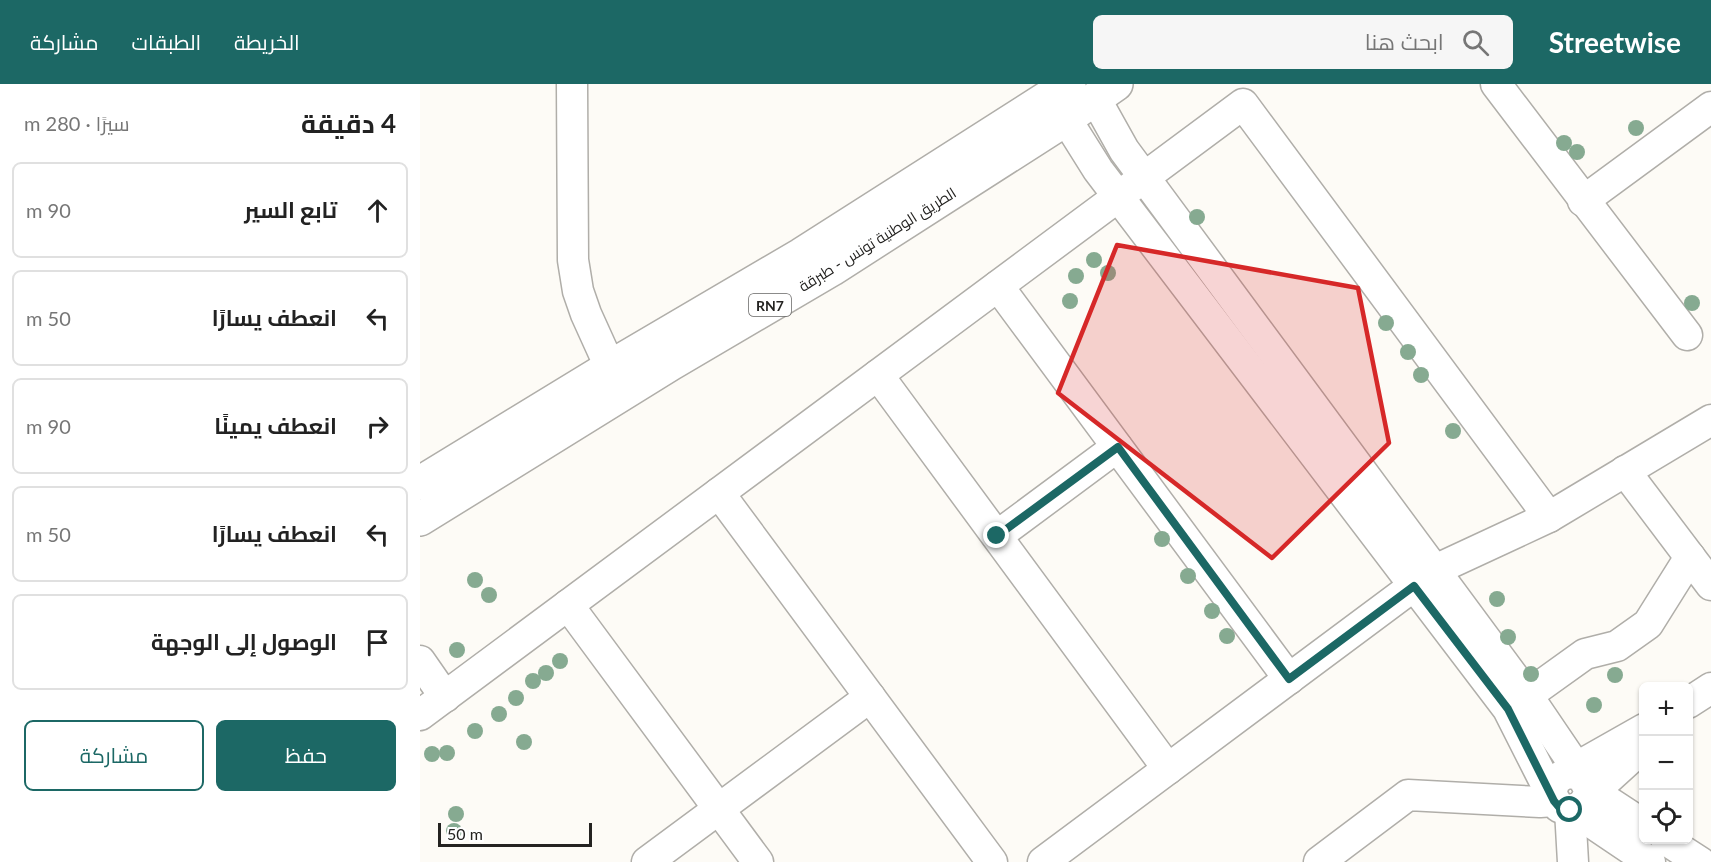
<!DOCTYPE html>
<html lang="ar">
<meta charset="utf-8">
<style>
body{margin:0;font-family:Lato,Cairo,sans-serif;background:#f6f6f6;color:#222;direction:rtl}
.controls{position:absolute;right:18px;bottom:18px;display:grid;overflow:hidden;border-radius:9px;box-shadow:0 2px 4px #0004}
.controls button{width:54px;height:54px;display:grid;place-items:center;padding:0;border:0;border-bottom:2px solid #e0e0e0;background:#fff;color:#222;font:30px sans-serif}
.scale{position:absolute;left:18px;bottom:15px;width:154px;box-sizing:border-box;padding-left:6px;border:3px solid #242321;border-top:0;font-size:16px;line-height:21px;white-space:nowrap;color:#242321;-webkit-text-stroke:4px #fff;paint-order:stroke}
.stop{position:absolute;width:18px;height:18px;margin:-14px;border:4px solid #1c6865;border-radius:50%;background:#fff}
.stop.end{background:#1c6865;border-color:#fff;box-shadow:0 2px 6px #0008}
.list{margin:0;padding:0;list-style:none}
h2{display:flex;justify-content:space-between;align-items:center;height:78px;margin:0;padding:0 24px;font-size:26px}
h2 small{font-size:20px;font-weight:400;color:#767676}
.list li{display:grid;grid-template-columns:39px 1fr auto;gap:18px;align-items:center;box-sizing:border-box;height:96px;margin:0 12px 12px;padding:0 12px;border:2px solid #e0e0e0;border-radius:9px}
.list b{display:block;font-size:22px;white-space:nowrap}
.list em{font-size:20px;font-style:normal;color:#767676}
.actions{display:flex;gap:12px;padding:18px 24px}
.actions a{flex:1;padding:14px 0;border:2px solid #1c6865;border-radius:9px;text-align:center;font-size:21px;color:#1c6865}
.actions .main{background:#1c6865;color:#fff}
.icon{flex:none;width:33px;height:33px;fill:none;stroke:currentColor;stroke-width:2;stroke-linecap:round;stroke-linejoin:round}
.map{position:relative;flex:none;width:1291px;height:778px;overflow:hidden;direction:ltr}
header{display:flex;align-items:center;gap:36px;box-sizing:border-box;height:84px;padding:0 30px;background:#1c6865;color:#fff}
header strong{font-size:28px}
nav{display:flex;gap:33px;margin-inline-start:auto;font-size:21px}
.search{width:420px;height:54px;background:#f6f6f6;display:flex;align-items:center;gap:15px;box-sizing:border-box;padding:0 21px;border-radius:9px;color:#767676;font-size:22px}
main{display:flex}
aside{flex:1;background:#fff}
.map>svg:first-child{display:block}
</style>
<header>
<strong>Streetwise</strong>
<div class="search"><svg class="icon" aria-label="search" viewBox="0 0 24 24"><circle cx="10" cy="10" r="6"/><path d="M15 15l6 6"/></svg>ابحث هنا</div>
<nav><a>الخريطة</a><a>الطبقات</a><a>مشاركة</a></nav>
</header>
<main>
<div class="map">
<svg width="1291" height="778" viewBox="0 0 1291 778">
<rect width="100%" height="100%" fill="#fdfbf6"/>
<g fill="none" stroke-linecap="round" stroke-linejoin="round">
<g stroke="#b0aea9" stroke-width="33">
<g id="minor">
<polyline points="152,0 153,176 158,207 166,230 190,283"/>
<polyline points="1076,0 1267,251"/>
<polyline points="675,14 704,66 1107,611 1162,692"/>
<polyline points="646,35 678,86 1088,625 1131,710"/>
<polyline points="1163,117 1291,23"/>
<polyline points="578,202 869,595"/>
<polyline points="458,291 748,685"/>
<polyline points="1205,387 1291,501"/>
<polyline points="299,409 572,778"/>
<polyline points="577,452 697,363"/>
<polyline points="148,521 338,778"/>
<polyline points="0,577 25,613"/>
<polyline points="1268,619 1291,604"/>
<polyline points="1091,623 1165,570 1197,562 1228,540 1270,473"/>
<polyline points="0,631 823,20 1129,433"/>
<polyline points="1148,688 1224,645"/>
<path d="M1169,705c-1,17 -15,25 -30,18l-8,-13 4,-14 13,-8 14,4 7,13 55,36"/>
<polyline points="1169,712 1224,662"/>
<polyline points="1150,726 1153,778"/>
<polyline points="1153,726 1230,778"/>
<polyline points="1246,756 1280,778"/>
<polyline points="227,778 450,613"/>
<polyline points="623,778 1015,486 1129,433 1291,336"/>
<polyline points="899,778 988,711 1120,718 1134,717"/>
</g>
</g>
<g stroke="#b0aea9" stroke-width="36">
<g id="major">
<polyline points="0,399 190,283 381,171 649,0"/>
<polyline points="0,435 252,279 412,185 646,35 696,0"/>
</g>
</g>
<use href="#minor" stroke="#fff" stroke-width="30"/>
<use href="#major" stroke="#fff" stroke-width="33"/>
</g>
<g fill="#86aa91">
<circle cx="1216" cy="44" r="8"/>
<circle cx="1144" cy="59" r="8"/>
<circle cx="1157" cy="68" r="8"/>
<circle cx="777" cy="133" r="8"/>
<circle cx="674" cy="176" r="8"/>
<circle cx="688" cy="189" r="8"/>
<circle cx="656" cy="192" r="8"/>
<circle cx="650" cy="217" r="8"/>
<circle cx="1272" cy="219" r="8"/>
<circle cx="966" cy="239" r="8"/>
<circle cx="988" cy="268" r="8"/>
<circle cx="1001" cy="291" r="8"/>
<circle cx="1033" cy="347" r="8"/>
<circle cx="742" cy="455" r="8"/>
<circle cx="768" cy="492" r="8"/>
<circle cx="55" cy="496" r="8"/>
<circle cx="69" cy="511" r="8"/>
<circle cx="1077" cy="515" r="8"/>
<circle cx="792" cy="527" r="8"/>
<circle cx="807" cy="552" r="8"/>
<circle cx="1088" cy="553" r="8"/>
<circle cx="37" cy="566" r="8"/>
<circle cx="140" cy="577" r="8"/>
<circle cx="126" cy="589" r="8"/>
<circle cx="1111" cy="590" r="8"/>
<circle cx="1195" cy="591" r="8"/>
<circle cx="113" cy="597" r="8"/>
<circle cx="96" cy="614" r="8"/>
<circle cx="1174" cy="621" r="8"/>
<circle cx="79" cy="630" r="8"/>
<circle cx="55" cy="647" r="8"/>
<circle cx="104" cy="658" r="8"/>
<circle cx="27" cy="669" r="8"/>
<circle cx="12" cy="670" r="8"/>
<circle cx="36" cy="730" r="8"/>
<circle cx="34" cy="747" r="8"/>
</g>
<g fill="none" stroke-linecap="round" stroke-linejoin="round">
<polyline stroke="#1c6865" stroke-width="8" points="577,452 698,363 869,595 994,502 1088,625 1134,717 1139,723 1150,726"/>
</g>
<path fill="#d62828" fill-opacity="0.2" stroke="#d62828" stroke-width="4.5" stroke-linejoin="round" d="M697,161l241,43 31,155 -117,115 -214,-165z"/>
<g text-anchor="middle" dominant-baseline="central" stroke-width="4.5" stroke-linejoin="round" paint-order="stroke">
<rect fill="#fff" stroke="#666564" stroke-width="1.5" x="329" y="210" width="42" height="22" rx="4.5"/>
<g font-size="14" font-weight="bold" fill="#242321">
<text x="350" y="221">RN7</text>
</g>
<g font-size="15" fill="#242321" stroke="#fff">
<text transform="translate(457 155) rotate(-32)">الطريق الوطنية تونس - طبرقة</text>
</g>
</g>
</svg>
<div class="controls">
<button>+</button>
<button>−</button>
<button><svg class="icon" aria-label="locate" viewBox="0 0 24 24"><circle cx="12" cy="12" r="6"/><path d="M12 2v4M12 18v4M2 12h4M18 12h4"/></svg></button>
</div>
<div class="scale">50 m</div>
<div class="stop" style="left:1150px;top:726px"></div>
<div class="stop end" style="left:577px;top:452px"></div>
</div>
<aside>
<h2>4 دقيقة<small>سيرًا · 280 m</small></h2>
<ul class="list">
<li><svg class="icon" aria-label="ahead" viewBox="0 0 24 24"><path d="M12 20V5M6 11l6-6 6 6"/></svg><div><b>تابع السير</b></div><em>90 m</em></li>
<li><svg class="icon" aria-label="left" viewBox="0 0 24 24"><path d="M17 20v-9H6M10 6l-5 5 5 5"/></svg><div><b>انعطف يسارًا</b></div><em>50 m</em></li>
<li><svg class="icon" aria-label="right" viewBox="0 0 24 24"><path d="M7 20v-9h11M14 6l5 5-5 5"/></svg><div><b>انعطف يمينًا</b></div><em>90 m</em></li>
<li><svg class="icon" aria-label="left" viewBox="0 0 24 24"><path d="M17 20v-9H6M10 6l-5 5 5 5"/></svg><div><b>انعطف يسارًا</b></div><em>50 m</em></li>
<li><svg class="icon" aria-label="arrive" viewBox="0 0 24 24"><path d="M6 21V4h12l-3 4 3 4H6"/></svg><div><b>الوصول إلى الوجهة</b></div></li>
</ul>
<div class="actions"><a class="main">حفظ</a><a>مشاركة</a></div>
</aside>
</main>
